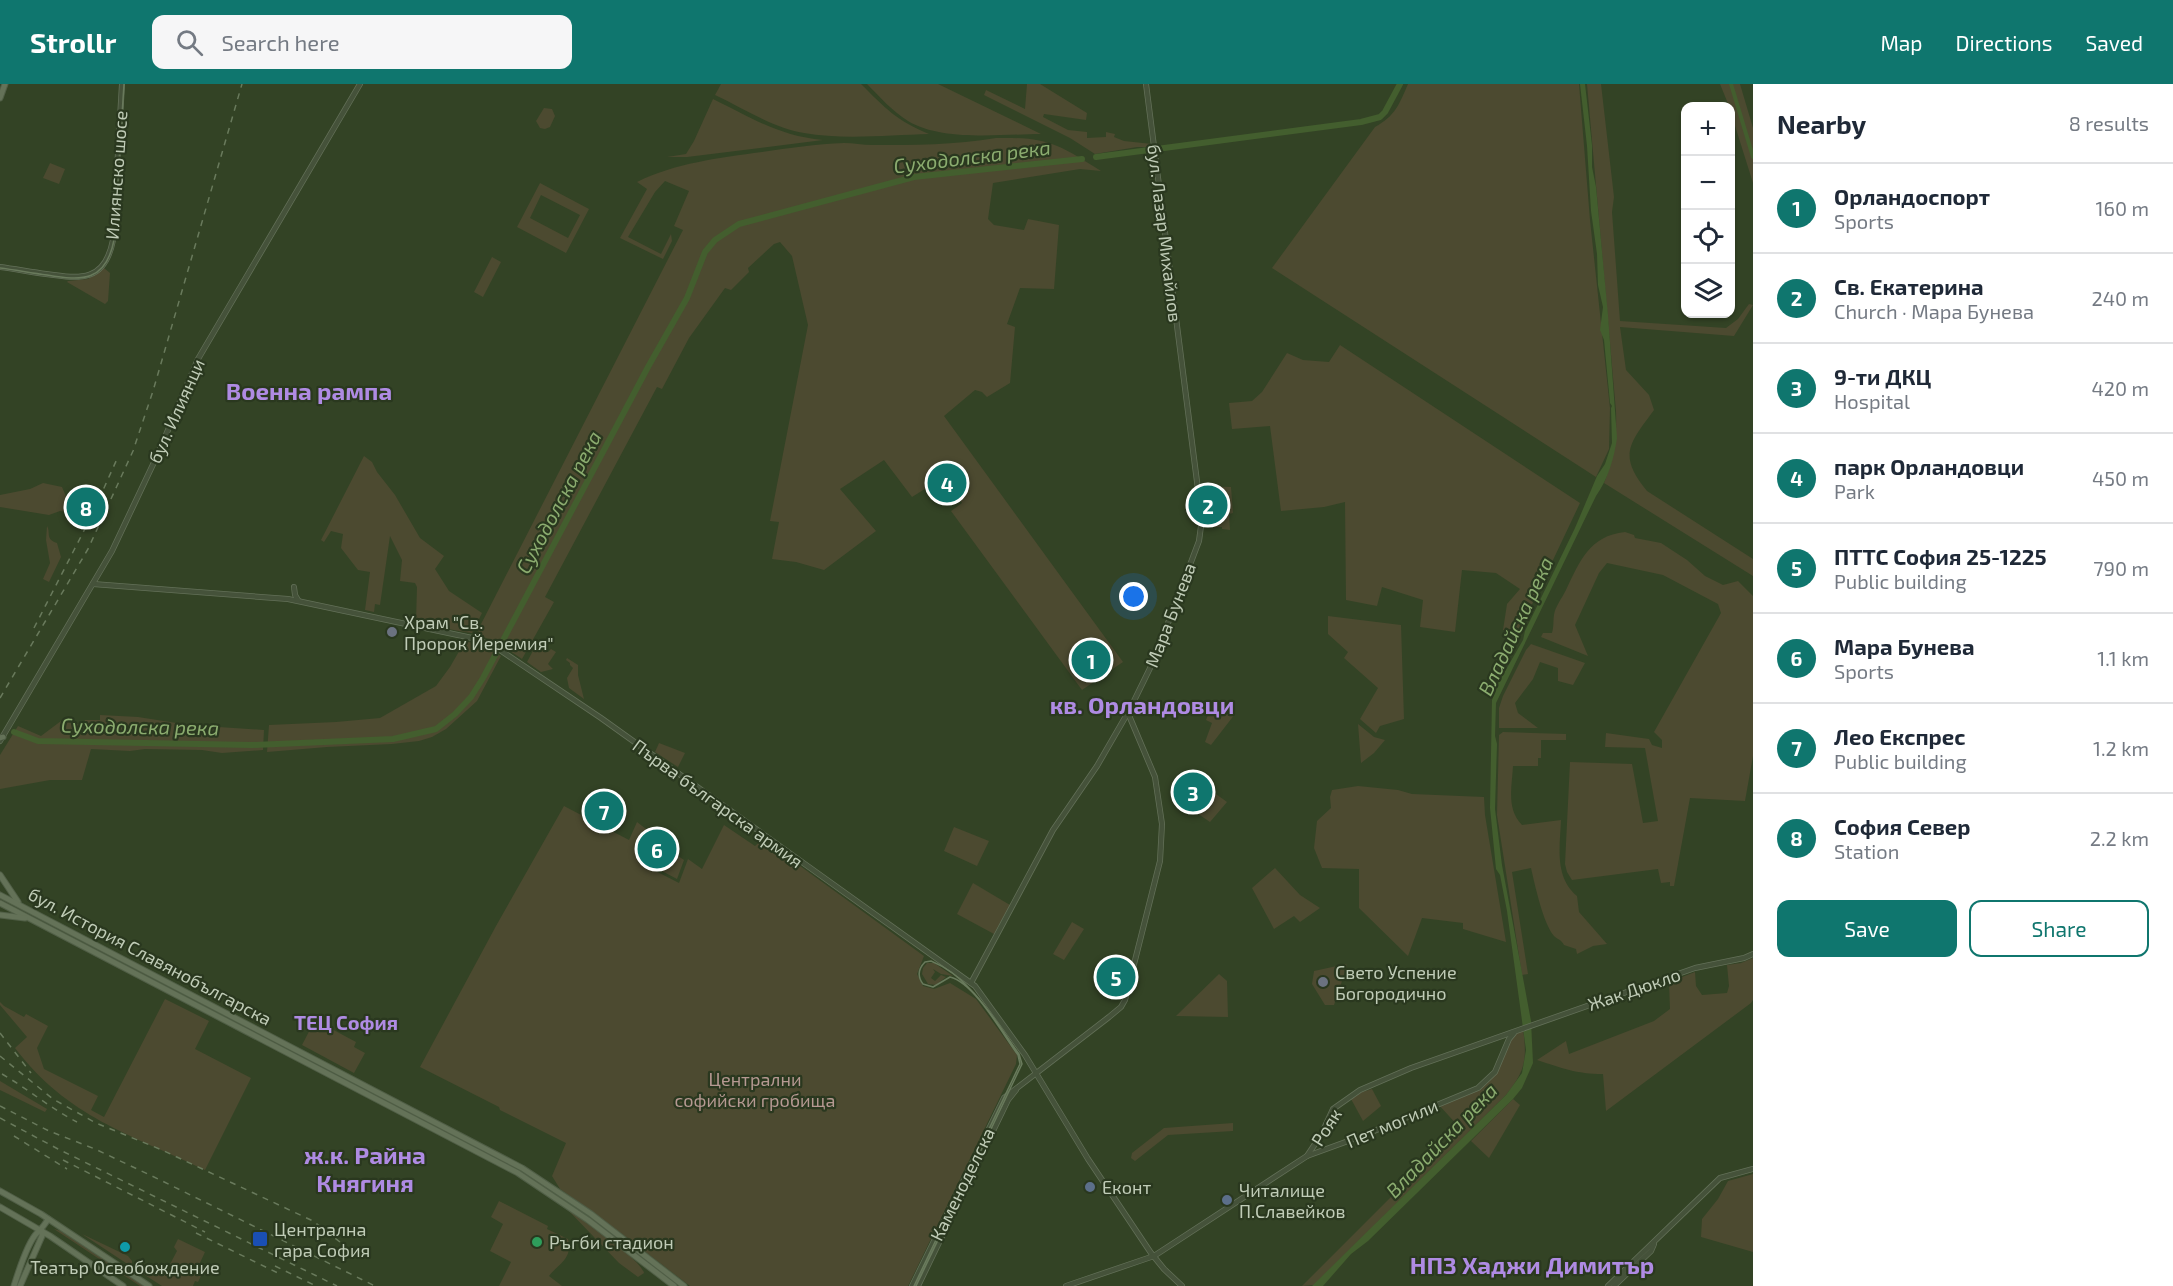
<!DOCTYPE html>
<meta charset="utf-8">
<style>
body{margin:0;font-family:"Exo 2",sans-serif;background:#f6f6f7;color:#1f2937}
.controls{position:absolute;right:18px;top:18px;display:grid;overflow:hidden;border-radius:12px;box-shadow:0 2px 4px #0004}
.controls button{width:54px;height:54px;display:grid;place-items:center;padding:0;border:0;border-bottom:2px solid #e0e1e3;background:#fff;color:#1f2937;font:30px sans-serif}
.you{position:absolute;left:1134px;top:513px;width:21px;height:21px;margin:-15px;border:4px solid #fff;border-radius:50%;background:#1a73e8;box-shadow:0 0 0 9px #1a73e833}
.badge{display:grid;place-items:center;width:39px;height:39px;border-radius:50%;background:#0f766e;color:#fff;font-size:20px;font-weight:700}
.pin{position:absolute;translate:-50% -50%;border:3px solid #fff;box-shadow:0 2px 6px #0006}
.list{margin:0;padding:0;list-style:none}
h2{display:flex;justify-content:space-between;align-items:center;height:78px;margin:0;padding:0 24px;font-size:26px}
h2 small{font-size:20px;font-weight:400;color:#747a83}
.list li{display:grid;grid-template-columns:39px 1fr auto;gap:18px;align-items:center;box-sizing:border-box;height:90px;padding:0 24px;border-top:2px solid #e0e1e3}
.list b{display:block;font-size:22px;white-space:nowrap}
.list p{margin:0;font-size:20px;white-space:nowrap;color:#747a83}
.list em{font-size:20px;font-style:normal;color:#747a83}
.actions{display:flex;gap:12px;padding:18px 24px}
.actions a{flex:1;padding:14px 0;border:2px solid #0f766e;border-radius:12px;text-align:center;font-size:21px;color:#0f766e}
.actions .main{background:#0f766e;color:#fff}
.icon{flex:none;width:33px;height:33px;fill:none;stroke:currentColor;stroke-width:2;stroke-linecap:round;stroke-linejoin:round}
.map{position:relative;flex:none;width:1753px;height:1202px;overflow:hidden}
header{display:flex;align-items:center;gap:36px;box-sizing:border-box;height:84px;padding:0 30px;background:#0f766e;color:#fff}
header strong{font-size:28px}
nav{display:flex;gap:33px;margin-inline-start:auto;font-size:21px}
.search{width:420px;height:54px;background:#f6f6f7;display:flex;align-items:center;gap:15px;box-sizing:border-box;padding:0 21px;border-radius:12px;color:#747a83;font-size:22px}
main{display:flex}
aside{flex:1;background:#fff}
.map>svg:first-child{display:block}
</style>
<header>
<strong>Strollr</strong>
<div class="search"><svg class="icon" aria-label="search" viewBox="0 0 24 24"><circle cx="10" cy="10" r="6"/><path d="M15 15l6 6"/></svg>Search here</div>
<nav><a>Map</a><a>Directions</a><a>Saved</a></nav>
</header>
<main>
<div class="map">
<svg width="1753" height="1202" viewBox="0 0 1753 1202">
<rect width="100%" height="100%" fill="#334325"/>
<g fill="#4c4a30" fill-rule="evenodd">
<path d="M721,0h140c24,24 36,37 68,50 -38,1 -87,6 -125,-1 -31,-5 -61,-25 -89,-38z"/>
<path d="M867,0h71l103,50c-39,0 -98,8 -133,-13 -16,-10 -28,-24 -41,-37z"/>
<polygon points="1027,0 1040,0 1087,29 1086,36 1044,30 1043,33 1068,46 1087,48 1087,54 1106,53 1106,48 1115,50 1114,53 1124,57 1152,60 1152,63 1137,63 1095,70 1070,54 984,11 986,6 1025,25"/>
<path d="M1408,0h171l11,136 20,188 -1,41 -13,28 -324,-209 103,-141c20,-11 24,-22 33,-43z"/>
<path d="M1587,0h14l13,113 -2,15 8,109 106,7 12,-9 11,-15 4,1 -19,31 -114,-9 6,43 23,25 5,15c-24,33 -37,45 -7,81l106,68v17l-149,-93c10,-25 13,-45 12,-72z"/>
<polygon points="1720,0 1740,0 1753,44 1753,99 1731,29 1730,22 1729,22"/>
<path d="M713,15c39,19 66,37 110,41l-136,17h-20l19,-3 8,-13z"/>
<polygon points="544,24 552,25 555,32 550,43 545,45 540,44 536,37"/>
<path d="M996,54c51,-1 62,6 105,33l-21,-2 -87,14 -5,36 6,6 30,5 4,-11 31,6 -5,64 -34,-1 -13,36 8,3 -5,56 -23,14 -5,-5 -7,-2 -31,26 179,246 -41,28 -131,-179 11,-8 -8,-11 -15,8 -11,-13 -16,10 -28,-37 -44,29 36,42 -52,39 -28,-8 -24,-3 7,-37 -9,-1 38,-196 -16,-69 -12,-14 -6,2 -26,24 1,4 -18,18 -6,-2 -36,50 -27,51 -5,-2 -112,210 9,5 -32,57 -26,-17 -15,-6 -3,-6 205,-400 -9,-4 15,-35 -24,-10 -10,11 -27,45 33,17 10,-20 1,7 -9,18 -43,-21 27,-49 -10,-7c38,-19 82,-24 125,-30 27,-4 54,-8 82,-9 9,0 19,2 28,2 41,0 84,0 124,-7z"/>
<polygon points="50,79 65,85 59,100 43,94"/>
<path d="M540,99l49,26 -23,44 -49,-26zM541,111l39,20 -12,23 -38,-20z"/>
<polygon points="492,173 501,178 483,213 474,208"/>
<polygon points="104,184 110,189 108,217 105,220 67,198 68,197 88,195"/>
<polygon points="1340,261 1580,419 1518,550 1503,546 1507,520 1520,505 1496,489 1462,486 1455,548 1420,543 1423,516 1382,503 1377,522 1346,516 1345,418 1324,423 1281,427 1270,342 1232,345 1229,319 1252,317 1262,308 1287,269 1303,276 1329,278"/>
<path d="M364,372l8,6 5,10 18,23 25,43 24,18 -9,13 14,22 33,22 -10,20c-19,-2 -37,-8 -56,-12l1,-34 -2,-4 -15,-2 2,-21 -12,-24 -10,69 -5,-1 -1,8 -9,-2 5,-38 -12,-2 -17,-22 2,-14 -12,-3 -7,11 -3,-2z"/>
<polygon points="43,399 62,403 68,417 66,428 60,427 49,431 0,423 0,411 30,405"/>
<polygon points="1202,402 1231,403 1233,429 1229,430 1230,446 1222,445 1222,443 1208,443"/>
<path d="M47,442c4,7 -2,13 10,17l4,14 -12,25 -6,-3 7,-16 -4,-23z"/>
<path d="M1625,448l9,3 1,3 26,5 26,17 18,16 18,9 15,-4 15,15v160l-8,45 -55,-3 -16,88h-4v-4l-9,1 -3,-14 -86,11 -5,-8 -2,-8 5,-102 62,2 11,59 15,-2 -13,-73 -40,-1 1,-14 43,6 3,6 10,3v-8l-8,-8 67,-119 -3,-9 -55,-29 -56,-12 -8,10 -24,52 13,31 -47,-19 2,-4h9c2,-7 1,-11 2,-18 1,-8 8,-17 12,-25 14,-29 23,-54 59,-58z"/>
<polygon points="1328,532 1401,541 1404,635 1380,642 1376,649 1360,635 1378,604 1344,574 1348,568 1328,550"/>
<polygon points="465,557 484,562 501,572 477,617 446,645 432,653 419,657 392,660 327,663 267,668 269,641 336,638 380,634 436,602 450,583"/>
<polygon points="1531,560 1585,579 1573,601 1558,597 1558,584 1540,578 1533,595 1515,619 1518,629 1538,644 1499,644 1499,624 1503,612 1526,566"/>
<polygon points="536,561 548,568 551,565 556,568 548,580 553,585 541,588 527,578"/>
<polygon points="567,574 578,581 578,591 584,615 569,604 567,594 573,584 570,581 570,579 566,576"/>
<polygon points="1213,618 1235,630 1211,661 1205,658 1212,639 1206,636"/>
<polygon points="100,631 138,633 189,641 264,646 263,666 222,669 202,666 145,665 130,667 91,665 82,696 50,696 0,705 0,671 18,642 41,652 61,637 83,641 85,636 100,636"/>
<polygon points="1358,640 1374,653 1385,656 1374,669 1361,679"/>
<path d="M1503,648l63,2v6h-25v18h-3v8h-25c-1,20 -7,43 9,59l39,-5c-1,26 -7,57 16,76l2,16 28,32 -14,2 -16,8 -1,-5 -12,-4c-3,-6 -6,-5 -10,-9 -11,-13 -19,-51 -23,-68l-19,4 16,102 -6,1 -25,-160 2,-80z"/>
<polygon points="659,659 685,669 678,683 655,668"/>
<polygon points="1191,692 1227,718 1210,738 1173,713"/>
<polygon points="1358,702 1398,706 1412,710 1484,713 1485,731 1506,858 1463,845 1463,839 1422,834 1408,872 1359,824 1359,785 1322,784 1314,764 1317,737 1331,724 1330,713 1332,706"/>
<polygon points="564,722 629,756 637,738 650,748 638,778 679,799 688,775 702,785 724,741 755,762 763,755 924,872 917,890 923,902 934,905 950,899 976,915 1017,971 1016,980 908,1202 690,1202 593,1128 560,1105 552,1092 566,1059 500,1026 499,1023 420,983 496,842"/>
<polygon points="954,743 989,757 977,782 944,767"/>
<polygon points="651,754 684,776 677,795 641,776"/>
<polygon points="1275,784 1300,811 1320,824 1300,838 1294,832 1274,845 1252,804"/>
<polygon points="973,799 1010,821 994,850 957,830"/>
<polygon points="1072,838 1084,845 1064,876 1053,870"/>
<path d="M1753,874v42l-2,3 -145,108 -3,-37c-27,0 -41,-6 -66,-14l29,-19 3,13 85,-33 16,-12 -1,-27 26,-10 1,14 6,9 25,-2 2,-7 -2,-21 14,-2z"/>
<polygon points="927,879 934,879 953,892 941,890 933,885 935,888 931,894 935,897 941,891 946,893 936,901 928,900 922,890 923,884"/>
<polygon points="1346,880 1347,882 1334,921 1325,921 1312,900 1314,887"/>
<polygon points="1219,890 1227,897 1228,933 1176,932"/>
<path d="M165,915l44,22 -14,28 56,29 -46,92c-75,-36 -138,-53 -190,-122l12,-11 -27,-32v-3l4,4 20,11 2,-3 22,12 -11,22 7,21 54,27 -7,14 13,7z"/>
<polygon points="315,936 356,958 354,963 365,969 354,989 302,961"/>
<path d="M1523,944c4,31 3,42 -17,67l-192,190 -12,1 158,-158 -22,-24 40,-16 17,-16 14,-33z"/>
<polygon points="0,997 47,1025 45,1028 0,1006"/>
<polygon points="1372,1005 1381,1022 1363,1037 1351,1015 1362,1008"/>
<polygon points="1513,1015 1520,1021 1489,1074 1471,1057"/>
<polygon points="1233,1039 1233,1047 1168,1051 1135,1077 1131,1074 1132,1069 1164,1044"/>
<polygon points="1753,1090 1753,1168 1701,1153 1702,1135 1718,1115 1728,1097"/>
<path d="M499,1117l49,25 -1,3 21,10c5,20 -9,24 -19,37l13,10h-63l12,-24 -21,-11 13,-27 -12,-7z"/>
<path d="M567,1125c14,10 74,50 77,64l-6,4 -19,-14z"/>
<polygon points="54,1145 61,1147 144,1202 140,1202"/>
<polygon points="82,1150 128,1172 132,1177 132,1183"/>
<polygon points="178,1155 205,1168 199,1181 205,1184 198,1198 195,1197 193,1202 162,1202 137,1186 138,1177 151,1184 157,1179 169,1182 177,1167 174,1163"/>
</g>
<path fill="#435e2e" d="M1580,0h5l7,61v22l4,20 12,128 9,123c-3,21 -9,41 -21,58l-100,207 -1,33 2,8 -2,65 7,56 29,156 2,42 -11,25 -9,11 -145,142 -17,13 -28,32h-11l194,-191 16,-22 4,-23 -19,-139 -7,-36 -4,-6 -6,-61 2,-108 4,-13 27,-47 2,-9 50,-103 22,-52 8,-12 7,-21 -1,-35 1,-2 -2,-3 -6,-63 -4,-10 3,-23 -5,-22 -1,-31 -6,-43 -4,-65z"/>
<g fill="none" stroke-linecap="round" stroke-linejoin="round">
<polyline stroke="#435e2e" stroke-width="4" points="1731,0 1753,73"/>
<g stroke="#435e2e" stroke-width="6">
<polyline points="1096,73 1361,38 1380,33 1385,28 1400,0"/>
<polyline points="14,648 38,657 252,661 393,655 436,645 455,630 471,613 483,594 648,283 687,214 705,168 715,156 739,140 914,93 1082,75"/>
</g>
<g stroke="#637058" stroke-width="6">
<g id="minor">
<path d="M0,183c15,2 31,5 46,7 35,5 59,8 67,-34l9,-156"/>
<polyline points="93,500 288,515 472,554 494,562 601,634 975,902 1025,971 1088,1075 1151,1169 1164,1185 1182,1202"/>
<polyline points="294,503 295,511 298,516"/>
<polyline points="0,657 112,467 157,372 198,275 360,0"/>
<polyline points="971,899 1053,746 1097,682 1130,625 1154,576 1199,457 1201,442 1200,421 1146,0"/>
<polyline points="1307,1072 1362,1052 1478,1004 1495,988 1509,955 1514,949"/>
<polyline points="912,1202 1004,1014 1109,933 1121,923 1125,916 1160,777 1162,740 1155,693 1128,629"/>
<polyline points="918,1202 1008,1016 1016,1006"/>
<polyline points="1066,1202 1154,1172 1307,1072 1321,1051 1333,1025 1360,1006 1411,984 1695,884 1744,874 1753,870"/>
<polyline points="1608,1202 1720,1094 1753,1085"/>
<polyline points="1614,1202 1651,1167 1654,1160"/>
</g>
</g>
<g stroke="#515f47" stroke-width="7">
<g id="major">
<polyline points="0,14 5,0"/>
<polyline points="0,654 3,653"/>
<polyline points="0,791 18,818"/>
<polyline points="0,811 522,1084 591,1130 684,1202"/>
<polyline points="0,819 518,1089 588,1136 674,1202"/>
<polyline points="0,831 25,834"/>
<polyline points="0,1107 41,1130 149,1202"/>
<polyline points="0,1123 50,1152 123,1202"/>
<path d="M14,1202c4,-13 14,-44 23,-53 5,-5 8,-8 11,-14"/>
<polyline points="20,1202 42,1152 42,1147"/>
</g>
</g>
<use href="#minor" stroke="#45523a" stroke-width="4.5"/>
<use href="#major" stroke="#647258" stroke-width="5"/>
<g stroke="#697a5c" stroke-width="1.5">
<path d="M0,184c16,2 31,5 47,7 35,6 59,7 67,-35l10,-156"/>
<path d="M914,1202l106,-222 -2,-9c-15,-20 -43,-72 -68,-78l-17,10 -10,-3c-6,-8 -5,-15 2,-22l6,-1c39,15 65,61 88,93l3,10 -106,222"/>
</g>
<g stroke="#697a5c" stroke-width="1.5" stroke-dasharray="6 6" stroke-linecap="butt">
<polyline points="34,544 91,433 117,375"/>
<polyline points="0,614 88,465 133,367 153,307 242,0"/>
<polyline points="0,949 31,989"/>
<polyline points="0,972 53,1015 96,1039 162,1066 313,1137 340,1158"/>
<path d="M2,990c26,15 48,34 75,48"/>
<polyline points="0,1022 49,1047 95,1065 152,1092 375,1202"/>
<polyline points="0,1034 58,1065 337,1202"/>
<polyline points="14,1052 67,1085"/>
<polyline points="63,1076 205,1148"/>
<polyline points="196,1149 282,1191"/>
<polyline points="275,1182 316,1202"/>
</g>
</g>
<g fill="#6b7280" stroke="#2a381f" stroke-width="2">
<circle cx="392" cy="548" r="6"/>
<circle cx="1323" cy="898" r="6"/>
</g>
<g fill="#5c6f8a" stroke="#2a381f" stroke-width="2">
<circle cx="1090" cy="1103" r="6"/>
<circle cx="1227" cy="1116" r="6"/>
</g>
<rect fill="#1a4fb4" stroke="#2a381f" stroke-width="2" x="252" y="1147" width="16" height="16" rx="3"/>
<circle fill="#2e9e5b" stroke="#2a381f" stroke-width="2" cx="537" cy="1158" r="6"/>
<circle fill="#0f9aa8" stroke="#2a381f" stroke-width="2" cx="125" cy="1163" r="6"/>
<g text-anchor="middle" dominant-baseline="central" stroke-width="4.5" stroke-linejoin="round" paint-order="stroke">
<g font-size="18" fill="#c0ccb7" stroke="#2a381f">
<text transform="translate(116 91) rotate(-86)">Илиянско шосе</text>
<text transform="translate(1165 149) rotate(83)">бул. Лазар Михайлов</text>
<text transform="translate(176 327) rotate(-66)">бул. Илиянци</text>
<text transform="translate(1170 531) rotate(-69)">Мара Бунева</text>
<text transform="translate(718 719) rotate(36)">Първа българска армия</text>
<text transform="translate(150 872) rotate(28)">бул. История Славянобългарска</text>
<text transform="translate(1634 905) rotate(-19)">Жак Дюкло</text>
<text transform="translate(1392 1039) rotate(-23)">Пет могили</text>
<text transform="translate(1326 1043) rotate(-58)">Рояк</text>
<text transform="translate(962 1100) rotate(-64)">Каменоделска</text>
</g>
<g font-size="18" fill="#c0ccb7" stroke="#2a381f" text-anchor="start">
<text x="404" y="538">Храм "Св.<tspan x="404" dy="21">Пророк Йеремия"</tspan></text>
<text x="1335" y="888">Свето Успение<tspan x="1335" dy="21">Богородично</tspan></text>
<text x="1102" y="1103">Еконт</text>
<text x="1239" y="1106">Читалище<tspan x="1239" dy="21">П.Славейков</tspan></text>
<text x="274" y="1145">Централна<tspan x="274" dy="21">гара София</tspan></text>
<text x="549" y="1158">Ръгби стадион</text>
<text x="125" y="1183" text-anchor="middle">Театър Освобождение</text>
</g>
<g font-size="18" fill="#b69992" stroke="#2a381f">
<text x="755" y="995">Централни<tspan x="755" dy="21">софийски гробища</tspan></text>
</g>
<g font-size="20" font-style="italic" fill="#8bac6f" stroke="#2a381f">
<text transform="translate(972 72) rotate(-7)">Суходолска река</text>
<text transform="translate(558 418) rotate(-62)">Суходолска река</text>
<text transform="translate(1515 542) rotate(-65)">Владайска река</text>
<text transform="translate(140 642) rotate(1)">Суходолска река</text>
<text transform="translate(1441 1056) rotate(-46)">Владайска река</text>
</g>
<g font-size="20" font-weight="bold" fill="#af8be3" stroke="#2a381f">
<text x="346" y="938">ТЕЦ София</text>
</g>
<g font-size="24" font-weight="bold" fill="#af8be3" stroke="#2a381f">
<text x="309" y="306">Военна рампа</text>
<text x="1142" y="620">кв. Орландовци</text>
<text x="365" y="1070">ж.к. Райна<tspan x="365" dy="28">Княгиня</tspan></text>
<text x="1532" y="1180">НПЗ Хаджи Димитър</text>
</g>
</g>
</svg>
<div class="controls">
<button>+</button>
<button>−</button>
<button><svg class="icon" aria-label="locate" viewBox="0 0 24 24"><circle cx="12" cy="12" r="6"/><path d="M12 2v4M12 18v4M2 12h4M18 12h4"/></svg></button>
<button><svg class="icon" aria-label="layers" viewBox="0 0 24 24"><path d="M12 4l9 5-9 5-9-5zM3 14l9 5 9-5"/></svg></button>
</div>
<div class="you"></div>
<div class="pin badge" style="left:1091px;top:576px">1</div>
<div class="pin badge" style="left:1208px;top:421px">2</div>
<div class="pin badge" style="left:1193px;top:708px">3</div>
<div class="pin badge" style="left:947px;top:399px">4</div>
<div class="pin badge" style="left:1116px;top:893px">5</div>
<div class="pin badge" style="left:657px;top:765px">6</div>
<div class="pin badge" style="left:604px;top:727px">7</div>
<div class="pin badge" style="left:86px;top:423px">8</div>
</div>
<aside>
<h2>Nearby<small>8 results</small></h2>
<ul class="list">
<li><span class="badge">1</span><div><b>Орландоспорт</b><p>Sports</p></div><em>160 m</em></li>
<li><span class="badge">2</span><div><b>Св. Екатерина</b><p>Church · Мара Бунева</p></div><em>240 m</em></li>
<li><span class="badge">3</span><div><b>9-ти ДКЦ</b><p>Hospital</p></div><em>420 m</em></li>
<li><span class="badge">4</span><div><b>парк Орландовци</b><p>Park</p></div><em>450 m</em></li>
<li><span class="badge">5</span><div><b>ПТТС София 25-1225</b><p>Public building</p></div><em>790 m</em></li>
<li><span class="badge">6</span><div><b>Мара Бунева</b><p>Sports</p></div><em>1.1 km</em></li>
<li><span class="badge">7</span><div><b>Лео Експрес</b><p>Public building</p></div><em>1.2 km</em></li>
<li><span class="badge">8</span><div><b>София Север</b><p>Station</p></div><em>2.2 km</em></li>
</ul>
<div class="actions"><a class="main">Save</a><a>Share</a></div>
</aside>
</main>
